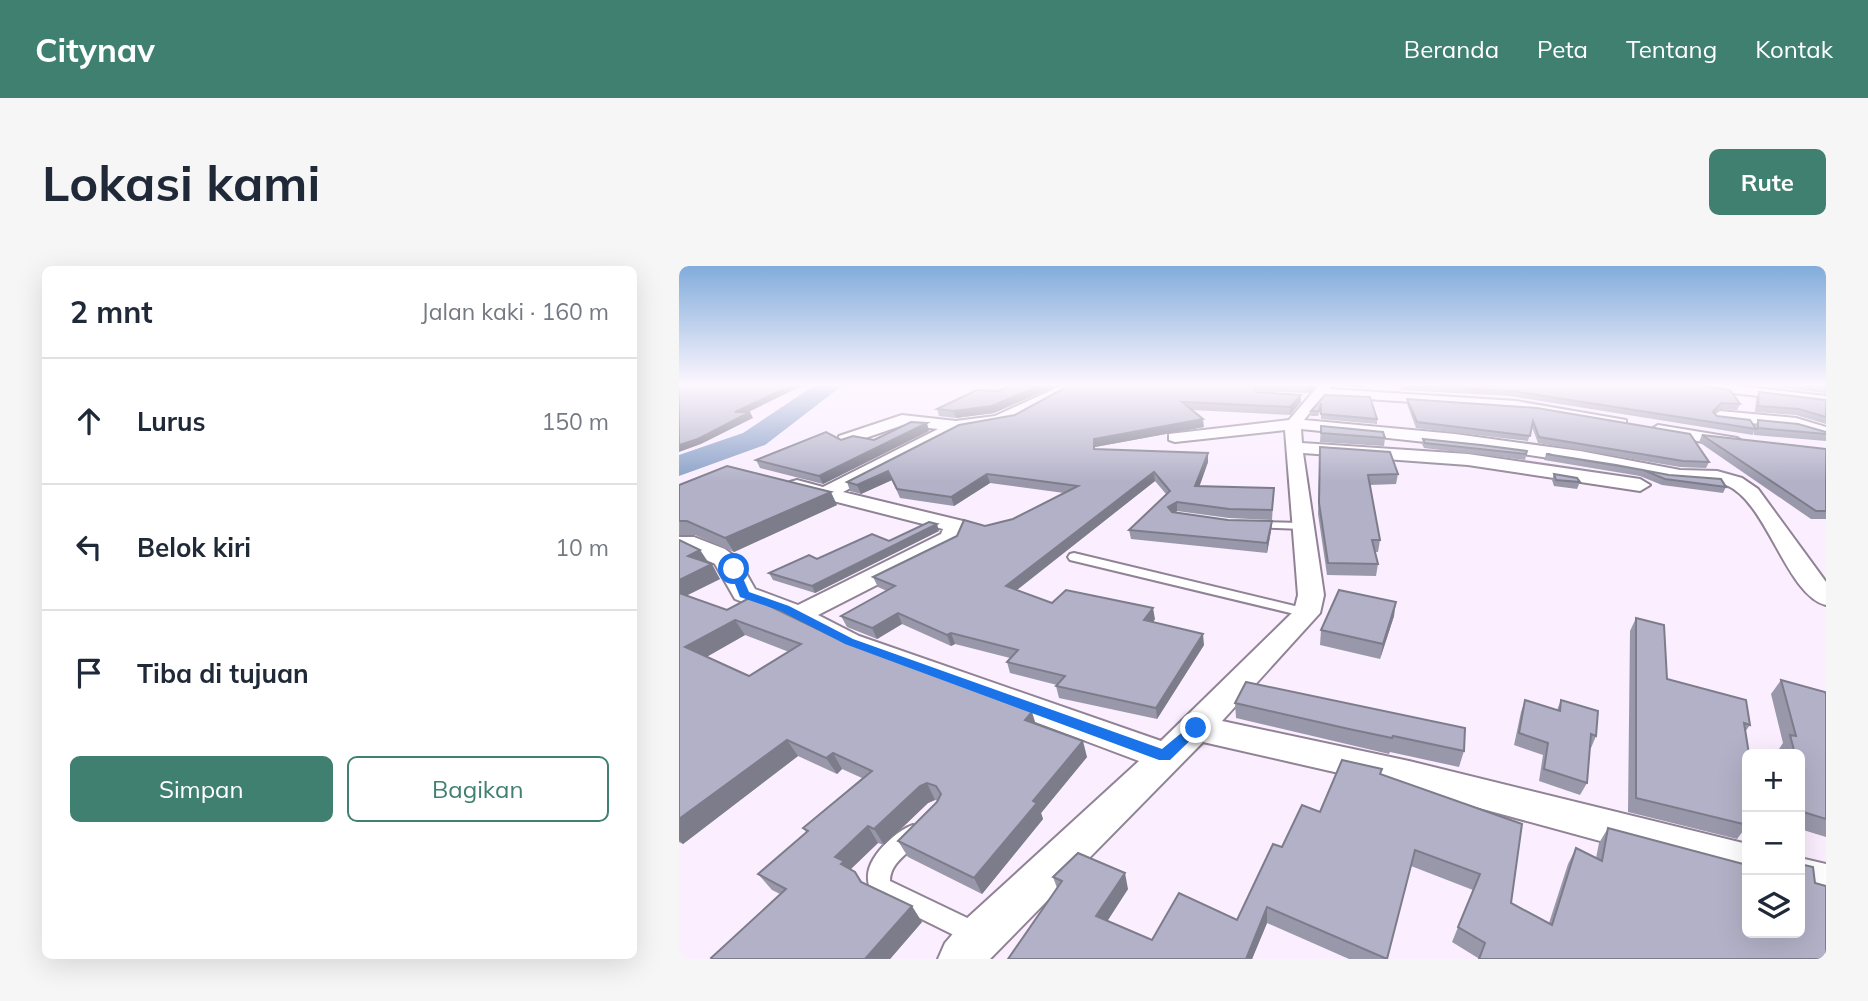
<!DOCTYPE html>
<html lang="id">
<meta charset="utf-8">
<style>
body{margin:0;font-family:Mulish,sans-serif;background:#f6f6f7;color:#1f2937}
.controls{position:absolute;right:21px;bottom:21px;display:grid;overflow:hidden;border-radius:10px;box-shadow:0 7px 28px #0002}
.controls button{width:63px;height:63px;display:grid;place-items:center;padding:0;border:0;border-bottom:2px solid #e0e1e3;background:#fff;color:#1f2937;font:35px sans-serif}
.stop{position:absolute;width:21px;height:21px;margin:-16px;border:5px solid #1a73e8;border-radius:50%;background:#fff}
.stop.end{background:#1a73e8;border-color:#fff;box-shadow:0 2px 7px #0008}
.list{margin:0;padding:0;list-style:none}
h2{display:flex;justify-content:space-between;align-items:center;height:91px;margin:0;padding:0 28px;font-size:30px}
h2 small{font-size:23px;font-weight:400;color:#747a83}
.list li{display:grid;grid-template-columns:46px 1fr auto;gap:21px;align-items:center;box-sizing:border-box;height:126px;padding:0 28px;border-top:2px solid #e0e1e3}
.list b{display:block;font-size:26px;white-space:nowrap}
.list em{font-size:23px;font-style:normal;color:#747a83}
.actions{display:flex;gap:14px;padding:21px 28px}
.actions a{flex:1;padding:16px 0;border:2px solid #408070;border-radius:10px;text-align:center;font-size:24px;color:#408070}
.actions .main{background:#408070;color:#fff}
.icon{flex:none;width:38px;height:38px;fill:none;stroke:currentColor;stroke-width:2;stroke-linecap:round;stroke-linejoin:round}
.map{position:relative;flex:none;width:1147px;height:693px;overflow:hidden;border-radius:10px}
header{display:flex;align-items:center;gap:42px;box-sizing:border-box;height:98px;padding:0 35px;background:#408070;color:#fff}
header strong{font-size:33px}
nav{display:flex;gap:38px;margin-inline-start:auto;font-size:24px}
.intro{display:flex;align-items:center;justify-content:space-between;box-sizing:border-box;height:168px;padding:0 42px}
h1{margin:0;font-size:49px}
.button{padding:18px 32px;border-radius:10px;background:#408070;color:#fff;font-size:24px;font-weight:700}
main{display:flex;gap:42px;padding:0 42px}
aside{flex:1;background:#fff;border-radius:10px;box-shadow:0 7px 28px #0002}
.map>svg:first-child{display:block}
</style>
<header>
<strong>Citynav</strong>
<nav><a>Beranda</a><a>Peta</a><a>Tentang</a><a>Kontak</a></nav>
</header>
<div class="intro"><h1>Lokasi kami</h1><a class="button">Rute</a></div>
<main>
<aside>
<h2>2 mnt<small>Jalan kaki · 160 m</small></h2>
<ul class="list">
<li><svg class="icon" aria-label="ahead" viewBox="0 0 24 24"><path d="M12 20V5M6 11l6-6 6 6"/></svg><div><b>Lurus</b></div><em>150 m</em></li>
<li><svg class="icon" aria-label="left" viewBox="0 0 24 24"><path d="M17 20v-9H6M10 6l-5 5 5 5"/></svg><div><b>Belok kiri</b></div><em>10 m</em></li>
<li><svg class="icon" aria-label="arrive" viewBox="0 0 24 24"><path d="M6 21V4h12l-3 4 3 4H6"/></svg><div><b>Tiba di tujuan</b></div></li>
</ul>
<div class="actions"><a class="main">Simpan</a><a>Bagikan</a></div>
</aside>
<div class="map">
<svg width="1147" height="693" viewBox="0 0 1147 693">
<rect width="100%" height="100%" fill="#faeeff"/>
<g fill="none" stroke-linecap="round" stroke-linejoin="round">
<polygon fill="#8aa1c7" fill-rule="evenodd" points="136,119 164,119 86,179 0,210 0,189 64,167"/>
<g stroke="#908395" stroke-width="4">
<g id="lane">
<polygon points="576,256 624,257 630,260 624,263 572,261 570,259"/>
<polygon points="395,287 628,343 635,347 628,351 391,294 389,291 391,288"/>
<path d="M234,559l7,3 3,6c-8,18 -33,25 -33,47l94,45 4,8 -4,8 -8,4 -8,-4 -95,-47c-2,-4 -5,-10 -5,-16 -2,-21 27,-48 45,-54z"/>
</g>
</g>
<g stroke="#908395" stroke-width="4">
<g id="street">
<path d="M384,119h16l-63,35 -56,10 -117,62 120,29 3,5 -7,17 -141,72 41,21 302,105 133,-130 4,-16 -13,-165 -110,12 -6,-2v-6l120,-14 30,-35h13l-2,4 186,12 110,19v6l-6,2 -104,-19 -193,-13 -19,24 151,14 125,17 100,19 37,1 25,7 16,11 68,93v23c-40,-10 -59,-104 -100,-120 -20,-7 -46,-3 -68,-8 -118,-24 -237,-36 -357,-48l1,14 166,11 172,25 10,6 -10,6 -172,-26 -165,-12 21,142 -4,18 -98,108 187,40 338,83v37l-338,-92 -206,-47 -213,217h-52l7,-16 19,-22 175,-160 -300,-113 -63,-33 -41,-16 -20,-35 -36,-17v-10h15l31,12 13,10 17,30 43,16 143,-71 2,-5 -153,-39 -3,-4 3,-4 7,-2 26,7 115,-58 -35,-4 -58,20 -6,-1v-8l63,-21 54,6 39,-5z"/>
<polygon points="1023,119 1051,119 1147,130 1147,138 1029,124 1024,123"/>
<polygon points="1041,145 1117,152 1147,161 1147,171 1116,162 1036,153 1033,150"/>
<polygon points="979,159 1058,172 1066,177 1058,182 973,167 971,164"/>
<polygon points="1121,592 1147,598 1147,638 1121,630"/>
</g>
</g>
<use href="#lane" fill="#fff" fill-rule="evenodd"/>
<use href="#street" fill="#fff" fill-rule="evenodd"/>
</g>
<g fill="#9998ab" fill-rule="evenodd">
<polygon points="333,119 379,119 315,147 277,152 260,150 258,143 319,125"/>
<polygon points="391,119 638,119 630,127 577,125 577,126 622,136 611,149 513,144 525,161 416,181 416,183 529,187 529,196 520,221 595,222 593,254 550,252 498,245 496,247 549,254 593,255 592,265 588,287 452,273 450,264 487,228 476,215 338,324 373,337 476,353 474,356 525,379 478,453 380,432 377,420 378,419 331,407 328,396 331,392 276,378 272,380 223,358 198,373 168,361 162,350 208,325 199,321 194,311 306,260 334,253 385,227 311,217 275,240 221,232 213,214 182,228 171,225 168,216 336,149"/>
<polygon points="657,119 687,119 686,122"/>
<polygon points="720,119 1025,119 1026,120 1061,138 1058,144 1040,143 1035,148 1038,150 1076,161 1079,154 1147,166 1147,175 1075,169 1075,165 1074,169 831,130 722,124"/>
<polygon points="1101,119 1147,119 1147,127 1104,122"/>
<polygon points="1080,126 1147,134 1147,158 1117,149 1076,146 1077,132"/>
<polygon points="646,129 698,153 698,158 642,153 642,143 639,150 632,150 632,145"/>
<polygon points="728,133 858,142 1030,196 1027,202 1001,201 859,177 853,161 849,175 737,162 728,138"/>
<polygon points="642,160 706,172 705,180 641,176"/>
<polygon points="250,165 144,218 81,202 77,194 162,174 195,174"/>
<polygon points="1023,169 1147,183 1147,253 1132,253 1020,176"/>
<polygon points="744,173 848,185 846,194 745,182 743,178"/>
<polygon points="641,181 719,208 717,218 691,219 701,274 699,286 696,286 699,298 697,310 648,309 639,248"/>
<polygon points="867,188 937,199 1047,221 1044,227 983,219 961,210 865,194"/>
<polygon points="875,208 901,216 898,223 875,220 873,214"/>
<polygon points="0,219 158,239 55,286 16,269 0,269"/>
<polygon points="260,265 136,327 94,314 90,307 210,275"/>
<path d="M0,274l21,10 20,29 -34,17 41,14 103,25 205,88 52,34 -46,56 2,6 -61,75 -74,-37 -10,-16 40,-40 -3,-1 -7,3 -44,42 -6,-2 -28,26 5,3 8,11 59,39 -32,37h-178l68,-65 -8,-4 -14,-16 48,-42 -3,-4 59,-50 -20,-9 -5,5 -39,-18 -115,88 -4,-2zM66,369l44,17 -40,24 -43,-19z"/>
<polygon points="715,350 701,393 641,379 642,364"/>
<polygon points="957,352 988,413 1071,459 1066,466 1068,488 1068,546 1067,546 1068,560 1058,573 949,546 951,365"/>
<polygon points="1102,414 1147,428 1147,571 1121,563 1121,488 1101,488 1100,483 1104,477 1092,428"/>
<polygon points="846,434 878,444 882,434 917,470 912,482 910,482 908,517 901,529 860,515 864,489 835,479 842,446"/>
<polygon points="556,437 785,485 780,501 711,486 710,488 557,452"/>
<polygon points="701,508 832,637 870,657 889,598 897,582 917,592 920,577 929,562 1147,693 799,693 799,692 773,676 794,624 732,600 708,693 670,693 588,657 573,693 329,693 378,622 374,611 449,623 428,655 473,674 558,654 603,581 641,546"/>
</g>
<g fill="#7d7c8b">
<polygon points="113,119 125,119 59,151 56,146"/>
<polygon points="362,119 379,119 315,147 277,152 275,145"/>
<polygon points="631,119 638,119 630,127 630,120"/>
<polygon points="622,129 622,136 611,149 611,141"/>
<polygon points="71,146 74,152 22,178 0,186 0,179"/>
<polygon points="524,153 525,161 416,181 417,191 415,173"/>
<polygon points="248,157 250,165 144,218 140,210"/>
<polygon points="529,187 529,196 517,230 516,220"/>
<polygon points="209,205 213,214 182,228 178,219"/>
<polygon points="475,206 476,215 330,330 327,320"/>
<polygon points="308,208 311,217 275,240 272,231"/>
<polygon points="152,226 158,239 55,286 46,272"/>
<polygon points="498,236 498,245 489,251 489,241"/>
<polygon points="593,255 592,265 588,287 588,277"/>
<polygon points="258,258 260,265 136,327 133,320"/>
<polygon points="21,284 30,298 9,290"/>
<polygon points="33,298 41,313 0,333 0,314"/>
<polygon points="717,336 715,350 701,393 704,378"/>
<polygon points="474,342 476,353 467,365 465,354"/>
<polygon points="219,347 223,358 198,373 193,362"/>
<polygon points="56,354 66,369 17,397 6,381"/>
<polygon points="272,367 276,378 272,380 268,369"/>
<polygon points="524,368 525,379 478,453 477,442"/>
<polygon points="353,446 358,462 346,454"/>
<polygon points="108,474 119,490 4,578 0,574 0,553"/>
<polygon points="404,475 408,491 362,547 364,553 303,628 295,612 354,535"/>
<polygon points="154,487 163,503 158,508 147,492"/>
<polygon points="248,517 256,534 249,537 205,579 195,563 241,520"/>
<polygon points="189,560 199,577 171,604 173,614 156,591"/>
<polygon points="446,607 449,623 422,665 417,650"/>
<polygon points="233,640 243,656 211,693 186,693"/>
<polygon points="588,641 588,657 573,693 567,693"/>
</g>
<g fill="#b2b1c7" stroke="#7d7c8b" stroke-width="2" fill-rule="evenodd">
<polygon points="0,119 113,119 56,146 71,146 19,173 0,179"/>
<polygon points="333,119 362,119 313,140 275,145 258,143 298,124 319,125"/>
<polygon points="391,119 575,119 577,126 622,129 611,141 503,136 524,153 415,173 415,183 529,187 516,220 595,222 593,244 550,243 498,236 489,241 493,246 549,254 593,255 588,277 450,264 491,225 475,206 327,320 373,337 387,324 474,342 465,354 524,368 477,442 377,420 386,410 328,396 339,384 272,367 268,369 219,347 193,362 162,350 216,320 194,311 278,270 285,254 306,260 334,253 399,220 308,208 272,231 218,223 209,205 178,219 168,216 280,159 336,149"/>
<polygon points="589,119 631,119 630,120"/>
<polygon points="723,119 1025,119 1026,120 1051,124 1061,138 1042,137 1034,146 1038,150 1071,154 1077,163 833,125"/>
<polygon points="1122,119 1147,119 1147,121"/>
<polygon points="1080,126 1147,134 1147,151 1120,143 1079,140"/>
<polygon points="646,129 691,131 698,153 642,148 642,137 640,145 632,145"/>
<polygon points="728,133 858,142 1011,168 1030,196 1004,195 860,171 854,155 851,170 738,156"/>
<polygon points="1079,154 1119,158 1147,166 1147,168 1079,162"/>
<polygon points="232,156 248,157 140,210 77,194 147,166 162,174 174,170 195,174"/>
<polygon points="642,160 704,166 706,172 642,167"/>
<polygon points="1023,169 1147,183 1147,245 1137,245"/>
<polygon points="744,173 802,179 848,185 847,188 746,177"/>
<polygon points="641,181 711,186 719,208 689,209 701,274 693,274 699,298 649,297 640,237"/>
<polygon points="867,188 937,199 990,209 1042,213 1047,221 986,213 964,204"/>
<polygon points="48,200 152,226 46,272 8,255 0,255 0,219"/>
<polygon points="875,208 898,212 901,216 877,214"/>
<polygon points="250,256 258,258 133,320 90,307 130,289 138,293 193,268 210,275"/>
<polygon points="0,274 21,284 9,290 33,298 0,314"/>
<polygon points="660,324 717,336 704,378 642,364"/>
<path d="M0,327l48,17 24,-13 79,38 202,77 -7,8 58,21 -50,60 4,2 -63,75 -76,-37 39,-39 4,-8 -5,-8 -9,-3 -7,3 -46,43 -6,-3 -33,31 9,4 -3,3 14,8 6,10 51,24 -47,53h-153l-1,-1 75,-69 -28,-15 50,-43 -5,-3 69,-57 -39,-18 -7,5 -39,-18 -108,79zM56,354l66,24 -52,32 -64,-29z"/>
<polygon points="957,352 985,359 988,413 1067,434 1071,459 1065,457 1070,488 1068,488 1068,528 1064,527 1068,559 957,532"/>
<polygon points="1102,414 1146,426 1147,428 1147,553 1121,545 1121,516 1123,517 1121,508 1121,488 1116,488 1111,469 1117,470"/>
<polygon points="567,416 786,462 785,485 714,470 713,472 670,463 556,437"/>
<polygon points="846,434 881,445 882,434 919,445 917,470 912,468 908,517 865,503 869,477 840,467"/>
<polygon points="663,494 703,503 701,508 843,558 832,637 873,659 897,582 923,595 929,562 1068,599 1068,667 1121,667 1121,598 1134,601 1136,617 1147,620 1147,693 800,693 806,677 779,661 801,608 736,584 708,693 588,641 567,693 329,693 383,615 374,611 399,587 446,607 417,650 473,674 500,627 558,654 594,578 603,581 623,539 641,546"/>
</g>
<linearGradient id="sky" x2="0" y2="1"><stop stop-color="#82acdb"/><stop offset="0.55" stop-color="#fdf7ff"/><stop offset="1" stop-color="#fdf7ff" stop-opacity="0"/></linearGradient>
<rect width="1147" height="216" fill="url(#sky)"/>
<polygon fill="#1a73e8" points="55,300 60,303 70,326 110,340 174,373 483,483 512,459 517,457 524,462 491,494 480,494 166,378 102,345 61,331 50,303"/>
</svg>
<div class="controls">
<button>+</button>
<button>−</button>
<button><svg class="icon" aria-label="layers" viewBox="0 0 24 24"><path d="M12 4l9 5-9 5-9-5zM3 14l9 5 9-5"/></svg></button>
</div>
<div class="stop" style="left:55px;top:303px"></div>
<div class="stop end" style="left:517px;top:462px"></div>
</div>
</main>
